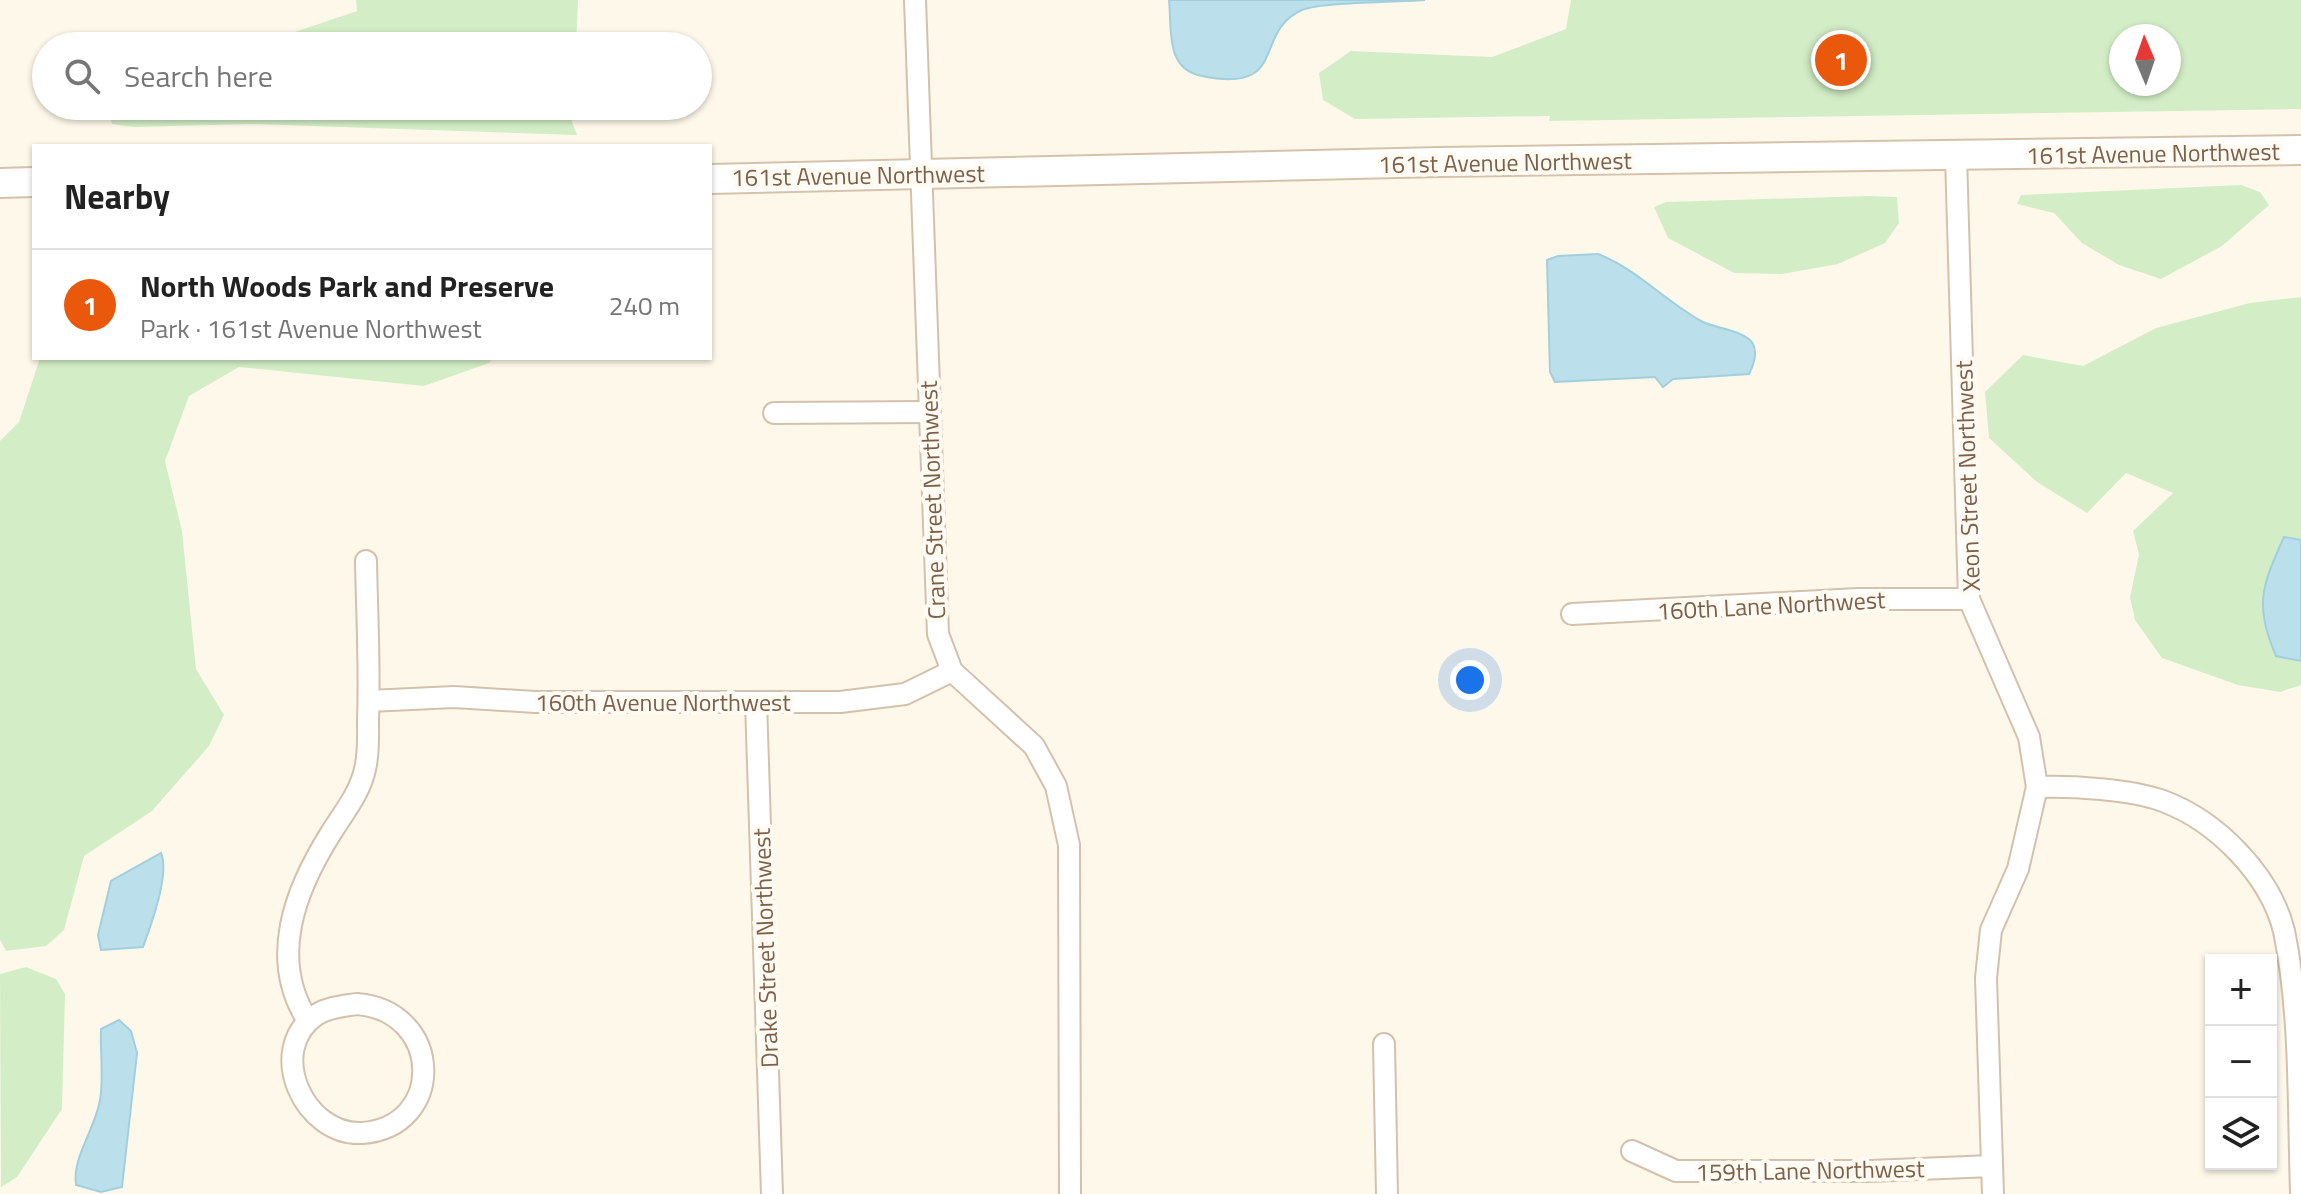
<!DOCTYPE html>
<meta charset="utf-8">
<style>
body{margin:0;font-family:"Titillium Web",sans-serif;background:#f2f2f2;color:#222}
.controls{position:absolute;right:24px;bottom:24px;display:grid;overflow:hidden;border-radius:0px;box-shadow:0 2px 6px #0004}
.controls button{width:72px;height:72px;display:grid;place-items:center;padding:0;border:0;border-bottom:2px solid #e0e0e0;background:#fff;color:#222;font:40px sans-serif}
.compass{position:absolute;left:2109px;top:24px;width:72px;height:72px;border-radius:50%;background:#fff;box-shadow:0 2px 6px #0004;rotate:358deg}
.you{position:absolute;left:1470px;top:680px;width:28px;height:28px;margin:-20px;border:6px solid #fff;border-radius:50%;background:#1a73e8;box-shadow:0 0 0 12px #1a73e833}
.badge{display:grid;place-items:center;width:52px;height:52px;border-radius:50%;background:#ea580c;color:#fff;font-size:26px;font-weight:700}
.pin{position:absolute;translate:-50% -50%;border:4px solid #fff;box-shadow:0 2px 8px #0006}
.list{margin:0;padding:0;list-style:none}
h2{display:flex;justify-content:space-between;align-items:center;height:104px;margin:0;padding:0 32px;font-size:34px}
h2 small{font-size:26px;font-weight:400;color:#767676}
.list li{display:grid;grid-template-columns:52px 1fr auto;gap:24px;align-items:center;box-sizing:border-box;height:112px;padding:0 32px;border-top:2px solid #e0e0e0}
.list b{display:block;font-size:30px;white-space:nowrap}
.list p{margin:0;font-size:26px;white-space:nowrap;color:#767676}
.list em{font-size:26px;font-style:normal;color:#767676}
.icon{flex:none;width:44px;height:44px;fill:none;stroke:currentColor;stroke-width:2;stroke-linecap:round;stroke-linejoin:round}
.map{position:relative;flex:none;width:2301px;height:1194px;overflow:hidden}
.search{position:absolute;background:#fff;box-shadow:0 2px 6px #0004;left:32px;top:32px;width:680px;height:88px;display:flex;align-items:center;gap:20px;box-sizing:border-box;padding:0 28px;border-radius:44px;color:#767676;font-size:30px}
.panel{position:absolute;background:#fff;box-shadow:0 2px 6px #0004;left:32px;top:144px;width:680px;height:216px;border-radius:0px}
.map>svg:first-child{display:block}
</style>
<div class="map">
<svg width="2301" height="1194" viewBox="0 0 2301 1194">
<rect width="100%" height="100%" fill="#fef8ea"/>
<g fill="#d3eec6" fill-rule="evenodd">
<polygon points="356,0 578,0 576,46 253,46 357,11"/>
<path d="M1571,0h730v109l-752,12 1,-5 -195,3 -32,-19 -4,-27 32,-22 141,6 74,-28zM2121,36h48v48h-48z"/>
<polygon points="107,106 573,106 572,122 577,135 251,124 134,127 112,124"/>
<polygon points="2241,185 2260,192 2269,205 2222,246 2161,279 2119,265 2082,243 2054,213 2017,204 2021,195"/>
<polygon points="1868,196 1897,197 1899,223 1885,243 1838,264 1782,274 1734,273 1668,238 1654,207 1666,202"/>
<polygon points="2301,297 2301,685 2280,692 2238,685 2162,658 2135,620 2130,597 2139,555 2133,531 2173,493 2126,473 2087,513 2037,482 1989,438 1985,392 2023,355 2083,366 2156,328 2250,303"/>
<polygon points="40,358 493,358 489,363 424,386 239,367 189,396 165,461 182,531 196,669 224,715 209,746 152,811 84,856 64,930 46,946 6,951 0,940 0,441 19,422"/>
<polygon points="26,967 56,979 65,994 62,1109 17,1177 1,1187 0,974"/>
</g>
<g fill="#bce0eb" stroke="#a1cfde" stroke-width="2">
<path d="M1169,0h256c-25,2 -104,2 -123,10 -50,22 -12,84 -100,66 -37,-7 -30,-46 -33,-76z"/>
<path d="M1598,254c39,15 68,48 105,68 12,6 44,9 50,22 5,10 0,22 -4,30l-76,5 -10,8 -8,-10 -100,5 -5,-10 -3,-112 11,-4z"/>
<path d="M2284,537l17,3v121l-25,-5c-22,-52 -14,-70 8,-119z"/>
<path d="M161,853c9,21 -10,72 -18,94l-42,3 -3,-15 13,-54z"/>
<path d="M119,1020l12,11 6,22 -15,134 -21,5 -25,-7c-4,-28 19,-55 24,-85 4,-22 0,-48 1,-71z"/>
</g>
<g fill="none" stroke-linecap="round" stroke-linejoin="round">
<g stroke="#d3c1ae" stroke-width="24">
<g id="minor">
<polyline points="915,0 938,634 952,671 1034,746 1056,786 1069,845 1070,1194"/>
<path d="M1956,156l13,443 60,138 8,50c35,-1 93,2 126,14 54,20 107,74 121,130 17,83 14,176 17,261"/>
<polyline points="774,413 928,412"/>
<polyline points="1572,614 1858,599 1969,599"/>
<polyline points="369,701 454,697 535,702 840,702 905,694 952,671"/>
<polyline points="756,702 772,1194"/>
<path d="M357,1004c86,7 89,123 5,129 -58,3 -97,-83 -46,-118 12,-8 28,-9 41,-11z"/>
<path d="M308,1021c-40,-62 -13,-131 23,-188 13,-21 29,-40 34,-64 4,-15 3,-33 3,-49 2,-53 -1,-106 -2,-159"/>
<polyline points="1384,1044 1387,1194"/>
<polyline points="1632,1151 1676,1171 1870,1171 1992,1166"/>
<polyline points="1993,1194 1986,978 1991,930 2018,869 2037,787"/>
</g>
</g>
<g stroke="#d6c2ab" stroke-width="32">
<g id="secondary">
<polyline points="710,179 1440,162 2301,150"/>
<polyline points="0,183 34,182"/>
</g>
</g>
<use href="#minor" stroke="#fff" stroke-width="20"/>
<use href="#secondary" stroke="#fff" stroke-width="28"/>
</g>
<g text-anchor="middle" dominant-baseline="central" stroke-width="8" stroke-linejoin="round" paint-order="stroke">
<g font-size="24" fill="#7d604a" stroke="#fffbf2">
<text transform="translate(2153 153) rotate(-1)">161st Avenue Northwest</text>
<text transform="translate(1505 162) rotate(-1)">161st Avenue Northwest</text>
<text transform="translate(858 175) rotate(-1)">161st Avenue Northwest</text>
<text transform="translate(1967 476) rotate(-92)">Xeon Street Northwest</text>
<text transform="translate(932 500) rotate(-92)">Crane Street Northwest</text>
<text transform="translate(1771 605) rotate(-3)">160th Lane Northwest</text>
<text x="663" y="702">160th Avenue Northwest</text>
<text transform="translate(765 948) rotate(-92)">Drake Street Northwest</text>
<text transform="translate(1810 1170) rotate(-1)">159th Lane Northwest</text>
</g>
</g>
</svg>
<div class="controls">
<button>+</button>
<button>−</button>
<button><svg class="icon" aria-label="layers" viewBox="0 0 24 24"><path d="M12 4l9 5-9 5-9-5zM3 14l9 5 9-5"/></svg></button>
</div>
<svg class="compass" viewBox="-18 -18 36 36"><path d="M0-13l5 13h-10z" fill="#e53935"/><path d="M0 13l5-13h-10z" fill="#767676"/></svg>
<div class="you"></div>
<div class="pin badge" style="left:1841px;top:60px">1</div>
<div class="search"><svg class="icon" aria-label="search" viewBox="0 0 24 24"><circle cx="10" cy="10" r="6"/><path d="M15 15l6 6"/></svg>Search here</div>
<section class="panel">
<h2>Nearby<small></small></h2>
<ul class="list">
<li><span class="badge">1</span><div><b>North Woods Park and Preserve</b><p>Park · 161st Avenue Northwest</p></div><em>240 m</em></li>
</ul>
</section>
</div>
